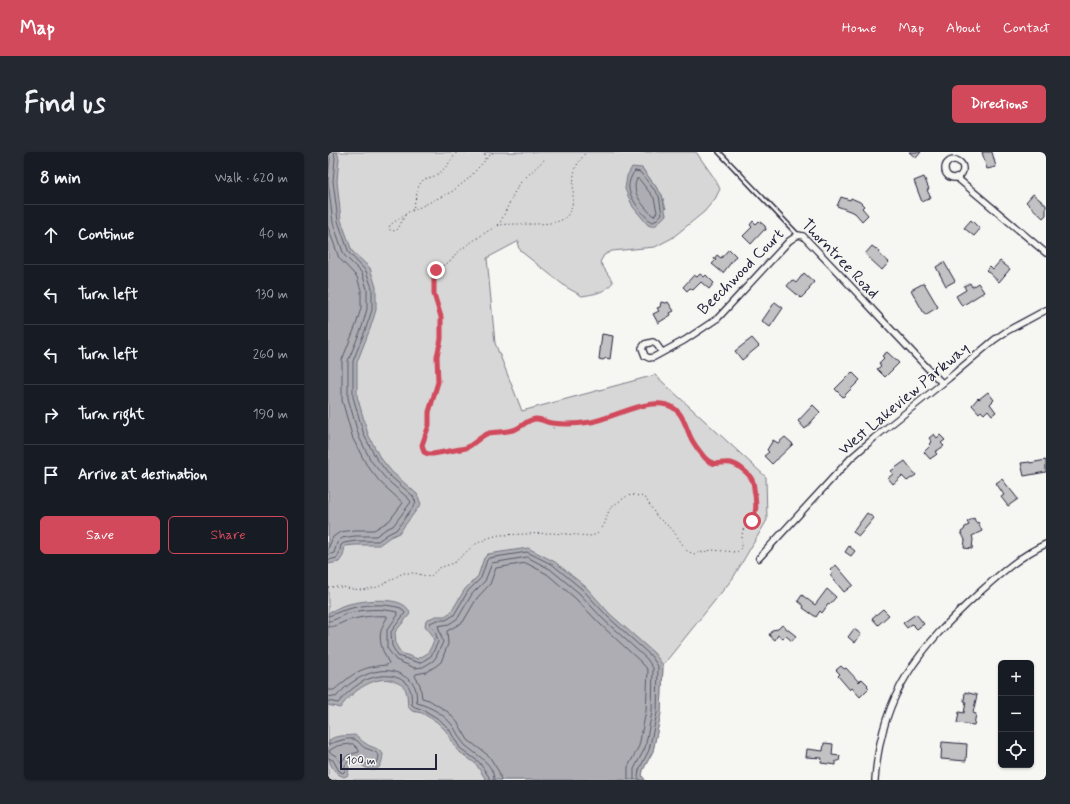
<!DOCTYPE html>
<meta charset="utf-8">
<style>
body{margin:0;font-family:Mynerve,sans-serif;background:#242831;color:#f1f3f6}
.controls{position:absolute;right:12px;bottom:12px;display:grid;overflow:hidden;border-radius:6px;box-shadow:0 1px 3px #0004}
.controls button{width:36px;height:36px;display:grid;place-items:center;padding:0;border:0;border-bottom:1px solid #363941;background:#171b24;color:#f1f3f6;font:20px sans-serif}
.scale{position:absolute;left:12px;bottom:10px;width:97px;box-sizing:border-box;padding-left:4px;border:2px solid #22223b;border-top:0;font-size:11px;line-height:14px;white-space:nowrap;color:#22223b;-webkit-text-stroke:3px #f6f6f2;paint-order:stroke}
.stop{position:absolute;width:12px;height:12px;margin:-9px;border:3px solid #d1495b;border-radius:50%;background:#fff}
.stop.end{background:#d1495b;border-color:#fff;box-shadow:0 1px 4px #0008}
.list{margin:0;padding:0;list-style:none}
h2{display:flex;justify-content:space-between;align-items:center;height:52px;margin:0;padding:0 16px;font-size:17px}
h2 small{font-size:13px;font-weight:400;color:#9ea1a6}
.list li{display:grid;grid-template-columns:26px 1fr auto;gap:12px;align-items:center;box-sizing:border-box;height:60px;padding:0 16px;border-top:1px solid #363941}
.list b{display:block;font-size:15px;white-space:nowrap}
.list em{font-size:13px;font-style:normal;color:#9ea1a6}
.actions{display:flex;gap:8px;padding:12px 16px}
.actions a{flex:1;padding:9px 0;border:1px solid #d1495b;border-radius:6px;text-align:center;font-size:14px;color:#d1495b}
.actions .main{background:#d1495b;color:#fff}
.icon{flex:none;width:22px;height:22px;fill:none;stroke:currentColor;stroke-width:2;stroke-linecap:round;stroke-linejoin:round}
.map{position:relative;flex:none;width:718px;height:628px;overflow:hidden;border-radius:6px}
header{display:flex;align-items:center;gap:24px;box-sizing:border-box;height:56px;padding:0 20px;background:#d1495b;color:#fff}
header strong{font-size:19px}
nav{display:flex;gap:22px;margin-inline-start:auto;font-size:14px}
.intro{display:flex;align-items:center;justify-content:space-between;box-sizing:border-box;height:96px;padding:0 24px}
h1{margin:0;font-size:28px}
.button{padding:10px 18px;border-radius:6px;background:#d1495b;color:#fff;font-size:14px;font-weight:700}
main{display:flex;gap:24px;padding:0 24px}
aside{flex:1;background:#171b24;border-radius:6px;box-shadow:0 1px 3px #0004}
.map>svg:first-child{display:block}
</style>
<header>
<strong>Map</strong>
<nav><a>Home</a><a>Map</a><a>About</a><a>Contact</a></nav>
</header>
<div class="intro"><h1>Find us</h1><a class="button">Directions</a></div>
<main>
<aside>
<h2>8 min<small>Walk · 620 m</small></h2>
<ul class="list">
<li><svg class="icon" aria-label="ahead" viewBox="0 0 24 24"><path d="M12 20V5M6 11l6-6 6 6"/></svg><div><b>Continue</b></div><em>40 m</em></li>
<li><svg class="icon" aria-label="left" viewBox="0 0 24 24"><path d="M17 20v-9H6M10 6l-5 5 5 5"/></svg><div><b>Turn left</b></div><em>130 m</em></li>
<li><svg class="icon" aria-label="left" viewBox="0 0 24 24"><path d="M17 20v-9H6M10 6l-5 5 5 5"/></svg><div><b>Turn left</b></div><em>260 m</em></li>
<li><svg class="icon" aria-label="right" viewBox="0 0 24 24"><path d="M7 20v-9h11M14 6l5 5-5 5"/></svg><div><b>Turn right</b></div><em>190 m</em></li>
<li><svg class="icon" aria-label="arrive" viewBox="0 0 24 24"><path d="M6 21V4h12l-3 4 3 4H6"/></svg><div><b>Arrive at destination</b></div></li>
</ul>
<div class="actions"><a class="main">Save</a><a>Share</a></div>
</aside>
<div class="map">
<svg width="718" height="628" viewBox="0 0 718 628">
<rect width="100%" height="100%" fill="#f6f6f2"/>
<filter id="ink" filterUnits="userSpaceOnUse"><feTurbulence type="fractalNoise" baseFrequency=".025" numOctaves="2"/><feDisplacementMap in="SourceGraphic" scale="8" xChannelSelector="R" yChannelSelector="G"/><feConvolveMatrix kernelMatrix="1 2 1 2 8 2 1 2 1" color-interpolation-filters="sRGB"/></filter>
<g filter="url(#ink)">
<path fill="#d7d7d7" stroke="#7c7c89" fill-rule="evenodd" d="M0,0h368l19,27 5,10 -5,10 -11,13 -32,26 -17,9 -43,4 -8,4 -4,7 13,20c-8,11 -19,12 -31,14l-16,-9 -43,-34 -5,-6 1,-6 -32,17 8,85 27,68 133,-36 111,102 1,43 -34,58 -70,87 -2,48 -8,38 -10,19 -1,6 3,4h-317zM314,16l20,27 4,14z"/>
<g fill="#adadb3" stroke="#757583">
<polygon points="0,0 9,0 11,6 9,29 13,68 24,99 42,116 48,135 48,158 42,177 29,210 29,244 40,282 51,304 64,320 89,342 93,352 71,381 62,385 51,393 27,393 17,394 15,404 11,410 0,412"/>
<polygon points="304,15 314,16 334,43 338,63 326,75 320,73 305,55 297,37 299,24"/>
<path d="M200,396l27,14 31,25 24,27 44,39 9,12 -2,48 -8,38 -10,19 -1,6 3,4h-159l-10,-16 -19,-14 -11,-19 -9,-9 -15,-9 -10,-2 -4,-4c-1,-5 0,-11 -2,-16 -1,-4 -4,-6 -8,-8 -20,-12 -47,9 -58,25l-12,-3v-92c5,-2 9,-5 14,-7 14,-5 65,-13 68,8l-15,18 1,13 5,8 17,6 10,-6 6,-12 -3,-8 -6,-7 1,-6 10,-4h9l6,-4 14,-23 13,-13 6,-18 4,-4z"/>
<path d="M26,583c6,2 6,5 11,8 6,5 13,4 18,11 -2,20 -11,20 -25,8l-5,1 -4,4 -1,8 -4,2c-12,-4 -16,-16 -16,-28 1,-2 0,-6 2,-9 4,-5 18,-4 24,-5z"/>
</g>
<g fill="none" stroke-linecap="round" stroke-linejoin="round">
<g stroke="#5a5a6b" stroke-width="1">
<path d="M307,19l5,1 19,24 3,18 -8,8c-8,-1 -24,-24 -25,-33 -1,-5 2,-14 6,-18z"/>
<path d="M309,27h2l15,19 3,14 -3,4 -2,-1c-9,-10 -22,-23 -15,-36z"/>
<polyline points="0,75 11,106 29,125 33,138 33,156 28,173 14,208 14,248 25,287 38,312 52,330 75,351 61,369 46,378 26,378 12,380 5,385 0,397"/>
<polyline points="0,403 6,401 9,391 14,386 27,384 48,384 58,377 65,374 83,350 81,347 58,327 43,309 31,285 20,246 20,209 34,175 39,157 39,137 34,121 16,103 5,71 0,29 2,7 1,0"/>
<polyline points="0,408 9,406 11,402 13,393 16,391 27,389 50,389 60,382 68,378 88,351 85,344 61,323 48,306 36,283 25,245 25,209 38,176 44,158 44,136 38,119 21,101 10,69 5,29 7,6 6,0"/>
<path d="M0,464c6,-1 11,-5 17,-6 19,-6 38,-7 56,-2l4,5 -14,19 1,14 6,10 22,7 11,-7 7,-14 -3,-11 -5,-6v-2l7,-3h9l8,-5 14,-24 13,-13 6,-18 2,-2 38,-6 26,13 30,25 25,27 43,39 7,10 -1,47 -8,37 -10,20 -1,7 2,3"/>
<path d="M0,469c7,0 12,-5 18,-7 16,-5 35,-6 51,-2l1,3 -11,15v18l9,12 19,8 8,-1 10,-6 3,-4 7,-15 -5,-16 11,-2 9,-6 14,-24 13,-13 7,-18 35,-6 23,12 29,24 25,27 43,39 6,9 -1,44 -7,36 -11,21v11"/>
<path d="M0,475c8,0 14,-5 21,-7 12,-3 25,-5 38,-4v2c-11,16 -7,29 2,45l-2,2c-27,2 -33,8 -53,25h-6"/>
<path d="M0,544l8,1c14,-17 44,-35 66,-22 5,3 10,6 13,12 2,5 1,11 2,16 14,4 27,11 36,23 4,6 7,14 12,19 11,10 29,18 29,35"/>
<path d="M0,549l10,2c6,-7 13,-14 21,-19 14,-10 40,-13 50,3 3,5 2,13 3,18l3,2 9,3 16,10 9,9 11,19 19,14 10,15v3"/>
<path d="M0,592c7,-1 21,-8 28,-4 4,2 5,6 9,8 5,2 11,3 14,8l-1,5 -5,6 -5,-2 -9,-6h-8l-6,6v6l-2,2 -4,-2 -6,-11 -5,-2"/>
<polygon points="25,592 31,598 31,600 20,603 13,610 11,609 8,604 1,600 2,598 9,594"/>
<polyline points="173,628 171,620 161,604 140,588 130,571 120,560 101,548 94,546 92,533 87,524 88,522 98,520 108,514 113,510 120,492 119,479 135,470 149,446 162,432 168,416 198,411 219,422 247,446 272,472 314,511 320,518 318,559 311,594 300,615 300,628"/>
</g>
</g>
<g fill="#c2c2c4" stroke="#22223b">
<polygon points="581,0 593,0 588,6"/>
<polygon points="654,0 664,0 668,15 659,17"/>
<polygon points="596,25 601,37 599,38 603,46 594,50 586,29"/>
<polygon points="705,42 718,53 718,63 715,66 698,50"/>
<polygon points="513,45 522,48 523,46 532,50 536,54 534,56 540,63 534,69 527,61 509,54"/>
<polygon points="643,68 652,77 646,84 636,76"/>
<polygon points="425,69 428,72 431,69 437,74 438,78 436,78 423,92 415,84 424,75 422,73"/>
<polygon points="544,94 552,100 551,102 561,110 554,118 537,102"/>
<polygon points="401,97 408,104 395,121 384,112 388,108 386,107 389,103 393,106"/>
<polygon points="672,109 682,117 671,130 658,118 662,114 665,117"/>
<polygon points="616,110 627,129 618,134 608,115"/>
<polygon points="476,121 486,130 481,136 482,137 473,146 459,134 464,128 468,131"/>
<polygon points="372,122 376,125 378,123 386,131 381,137 373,130 365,138 362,136 359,139 355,135 366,123 369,125"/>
<polygon points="596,131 610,155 597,163 583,138"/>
<polygon points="642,131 644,135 650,131 656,140 634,154 628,144 638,138 636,134"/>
<polygon points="333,150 338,151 340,150 346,159 342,161 343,163 330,171 325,162 331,159 329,156 332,155"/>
<polygon points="447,150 455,156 442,175 434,169"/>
<polygon points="274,182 285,184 282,207 278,206 275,208 271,207"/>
<polygon points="424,186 431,194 414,208 407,199"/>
<polygon points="559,200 571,211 557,225 549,217 553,214 551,211 556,206 554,204"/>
<polygon points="524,220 532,228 515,245 507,237"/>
<polygon points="660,240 666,248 662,252 668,260 664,263 660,258 656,262 653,259 651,261 644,253 650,246 651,247"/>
<polygon points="485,253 492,260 477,277 470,269"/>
<polygon points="606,282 609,286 612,283 617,288 613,291 616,294 607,300 609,302 602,307 596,300 602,294 601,293 604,290 601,286"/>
<polygon points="457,285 465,292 444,312 436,304 441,300 439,298 445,288 450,291"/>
<polygon points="718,308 718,320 696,324 693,311 702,310 702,311"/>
<polygon points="577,309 588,323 579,329 574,324 565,332 560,326 565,322 563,319"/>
<polygon points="674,327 690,347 680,354 673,345 676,343 668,331"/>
<polygon points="539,361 546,366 531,384 525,380"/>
<polygon points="646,366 648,371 650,370 654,379 644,384 645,387 644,397 636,396 637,388 633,380 636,378 637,375 641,373 639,370"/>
<polygon points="521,394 527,399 523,404 517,400"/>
<polygon points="508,413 525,433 516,440 502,423 505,421 502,418"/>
<polygon points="499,437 508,445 502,452 501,451 494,461 492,459 488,465 475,456 476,454 470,449 474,443 487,453"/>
<polygon points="555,457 561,463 550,473 544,466"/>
<polygon points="588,462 596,472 589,477 584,472 579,476 575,471"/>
<polygon points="454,473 468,484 464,489 458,484 455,487 450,483 447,488 441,483 444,478 450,477"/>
<polygon points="526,477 533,482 527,491 520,485"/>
<polygon points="513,514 516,517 518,516 531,530 534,527 540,533 539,534 541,536 532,545 524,536 522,538 510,524 512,522 508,518"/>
<polygon points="637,540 649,543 645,561 648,562 646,573 629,571 631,560 636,561 638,550 636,549"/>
<polygon points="614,590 639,592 638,609 613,607"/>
<polygon points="496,591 505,592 504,603 512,604 511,609 508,609 508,613 493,611 494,606 478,605 479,597 495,599"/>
</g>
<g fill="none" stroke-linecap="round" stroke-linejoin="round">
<g stroke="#22223b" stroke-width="6">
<polyline id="lane" points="391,0 470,83"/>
</g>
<g stroke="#22223b" stroke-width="8">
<g id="street">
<circle cx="626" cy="17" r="9"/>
<polyline points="628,25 718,101"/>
<path d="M334,200l-5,-7 -4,-3 -8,2 -3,4 3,8 4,2 5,-1 31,-17 33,-22 71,-77 9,-6 5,1c47,48 92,99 139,147"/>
<polyline points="431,406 523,306 546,286 621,226 666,188 679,179 718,158"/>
<path d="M547,628c6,-86 44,-132 105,-188 20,-18 41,-37 66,-48"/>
</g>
</g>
<g stroke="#22223b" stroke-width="1" stroke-dasharray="1 3" stroke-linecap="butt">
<polyline points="157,7 157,0"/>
<polyline points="84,59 125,39 140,27 162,3 166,0"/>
<path d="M77,63l-7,14 -3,2 -5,-1 -1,-2 1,-3 23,-16 6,-24 5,-6c16,-2 24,-14 33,-27"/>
<polyline points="170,73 173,69 186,41 193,30 218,6"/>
<polyline points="223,272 226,277"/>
<path d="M0,435h15l9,2 10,1 16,-3 25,-14h11l16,4 9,-9 15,-5 20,-18 14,-7 11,-3 53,-2 39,3 6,-2 4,-4 4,-7 4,-13 5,-5 13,-9 5,-1 9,1 5,3 11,18 15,12 15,22 7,3 18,-4 25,2 5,-5c0,-6 -1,-15 3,-21 3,-4 8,-6 10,-11 2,-6 0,-27 -2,-33 -3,-7 -15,-17 -23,-19 -7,-1 -14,3 -21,-1 -5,-3 -17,-21 -19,-27 -5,-11 -7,-23 -20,-29 -20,-9 -50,9 -70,14 -15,4 -33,6 -48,3 -6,-1 -11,-5 -17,-4 -8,1 -13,7 -19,10 -9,4 -18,2 -27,4 -9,3 -14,11 -23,15l-33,6h-5l-4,-2 -2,-7 7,-20v-13l9,-30 -1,-26 4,-17v-22l-7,-23v-21c3,-6 7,-6 12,-9 5,-2 7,-7 11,-11 5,-5 37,-27 43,-28 16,-3 55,3 66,-8 11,-11 5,-33 9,-47 2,-7 7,-12 11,-18"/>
</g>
<use href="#lane" stroke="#f6f6f2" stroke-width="3"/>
<use href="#street" stroke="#f6f6f2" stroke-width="5.5"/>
</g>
</g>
<g fill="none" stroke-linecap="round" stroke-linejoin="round" filter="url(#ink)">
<path stroke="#d1495b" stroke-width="5" d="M108,118l-2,3v21l7,23v22l-4,17 1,26 -9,30v13l-7,20 2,7 4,2h5l33,-6c9,-4 14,-12 23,-15 9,-2 18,0 27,-4 7,-3 11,-9 19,-10 6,-1 11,4 17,4 13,2 27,1 39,-1 20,-4 52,-21 71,-18 19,2 22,18 28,32 3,7 10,16 15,22 10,10 15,3 26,5 8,2 20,12 22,19 1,4 1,9 2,12 1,10 2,18 -3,27"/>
</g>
<g text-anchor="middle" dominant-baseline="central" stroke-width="3" stroke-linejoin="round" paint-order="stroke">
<g font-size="16" fill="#22223b" stroke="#f6f6f2">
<text transform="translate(512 107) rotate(46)">Thorntree Road</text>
<text transform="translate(413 120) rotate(-45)">Beechwood Court</text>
<text transform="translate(576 247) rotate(-40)">West Lakeview Parkway</text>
</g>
</g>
</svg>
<div class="controls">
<button>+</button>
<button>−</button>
<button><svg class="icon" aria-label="locate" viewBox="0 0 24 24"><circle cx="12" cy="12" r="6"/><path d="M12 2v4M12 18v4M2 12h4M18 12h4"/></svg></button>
</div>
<div class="scale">100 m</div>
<div class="stop" style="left:424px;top:369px"></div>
<div class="stop end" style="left:108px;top:118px"></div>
</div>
</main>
